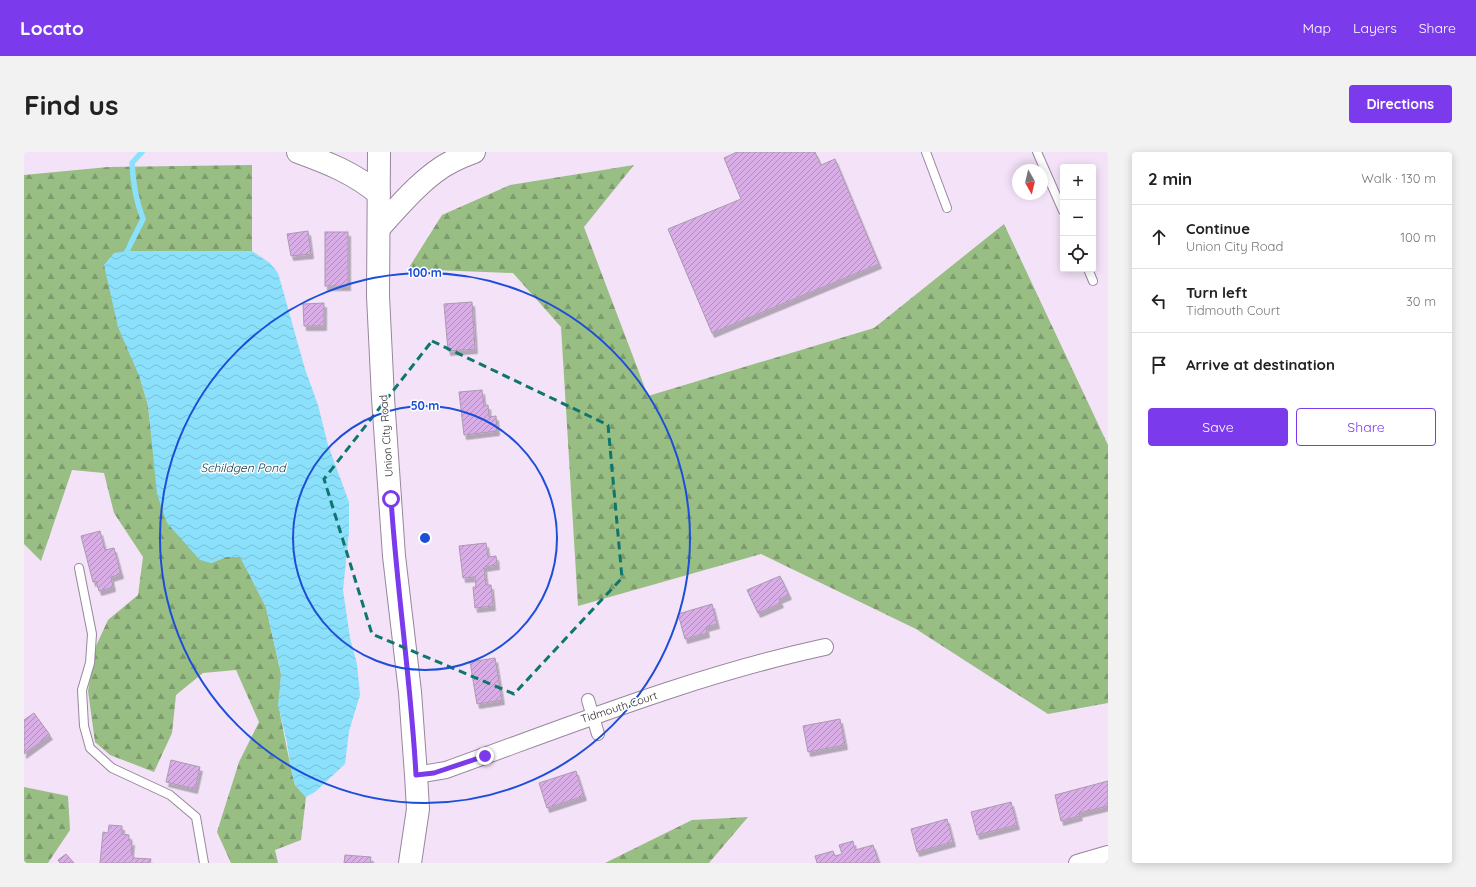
<!DOCTYPE html>
<meta charset="utf-8">
<style>
body{margin:0;font-family:Quicksand,sans-serif;background:#f2f2f2;color:#222}
.controls{position:absolute;right:12px;top:12px;display:grid;overflow:hidden;border-radius:4px;box-shadow:0 2px 10px #0003}
.controls button{width:36px;height:36px;display:grid;place-items:center;padding:0;border:0;border-bottom:1px solid #e0e0e0;background:#fff;color:#222;font:20px sans-serif}
.compass{position:absolute;left:988px;top:12px;width:36px;height:36px;border-radius:50%;background:#fff;box-shadow:0 2px 10px #0003;rotate:172deg}
.stop{position:absolute;width:12px;height:12px;margin:-9px;border:3px solid #7c3aed;border-radius:50%;background:#fff}
.stop.end{background:#7c3aed;border-color:#fff;box-shadow:0 1px 4px #0008}
.list{margin:0;padding:0;list-style:none}
h2{display:flex;justify-content:space-between;align-items:center;height:52px;margin:0;padding:0 16px;font-size:17px}
h2 small{font-size:13px;font-weight:400;color:#767676}
.list li{display:grid;grid-template-columns:26px 1fr auto;gap:12px;align-items:center;box-sizing:border-box;height:64px;padding:0 16px;border-top:1px solid #e0e0e0}
.list b{display:block;font-size:15px;white-space:nowrap}
.list p{margin:0;font-size:13px;white-space:nowrap;color:#767676}
.list em{font-size:13px;font-style:normal;color:#767676}
.actions{display:flex;gap:8px;padding:12px 16px}
.actions a{flex:1;padding:9px 0;border:1px solid #7c3aed;border-radius:4px;text-align:center;font-size:14px;color:#7c3aed}
.actions .main{background:#7c3aed;color:#fff}
.icon{flex:none;width:22px;height:22px;fill:none;stroke:currentColor;stroke-width:2;stroke-linecap:round;stroke-linejoin:round}
.map{position:relative;flex:none;width:1084px;height:711px;overflow:hidden;border-radius:4px}
header{display:flex;align-items:center;gap:24px;box-sizing:border-box;height:56px;padding:0 20px;background:#7c3aed;color:#fff}
header strong{font-size:19px}
nav{display:flex;gap:22px;margin-inline-start:auto;font-size:14px}
.intro{display:flex;align-items:center;justify-content:space-between;box-sizing:border-box;height:96px;padding:0 24px}
h1{margin:0;font-size:28px}
.button{padding:10px 18px;border-radius:4px;background:#7c3aed;color:#fff;font-size:14px;font-weight:700}
main{display:flex;gap:24px;padding:0 24px}
aside{flex:1;background:#fff;border-radius:4px;box-shadow:0 2px 10px #0003}
.map>svg:first-child{display:block}
</style>
<header>
<strong>Locato</strong>
<nav><a>Map</a><a>Layers</a><a>Share</a></nav>
</header>
<div class="intro"><h1>Find us</h1><a class="button">Directions</a></div>
<main>
<div class="map">
<svg width="1084" height="711" viewBox="0 0 1084 711">
<defs>
<pattern id="forest-firs" width="22" height="20" patternUnits="userSpaceOnUse"><rect width="22" height="20" fill="#98be84"/><path d="M5 1l3.5 6h-7zM16 11l3.5 6h-7z" fill="#7c9a6c"/></pattern>
<pattern id="water-waves" width="16" height="10" patternUnits="userSpaceOnUse"><rect width="16" height="10" fill="#8be0fb"/><path d="M0 5q4-4 8 0t8 0" fill="none" stroke="#78c0d7"/></pattern>
<pattern id="building-hatch" width="6" height="6" patternUnits="userSpaceOnUse"><rect width="6" height="6" fill="#d9aee6"/><path d="M-1 1l2-2M0 6l6-6M5 7l2-2" fill="none" stroke="#b08dbb"/></pattern>
<filter id="shadow"><feDropShadow dx="2.5" dy="4.5" stdDeviation="0" flood-color="#0004"/></filter>
</defs>
<rect width="100%" height="100%" fill="#f3e2f8"/>
<g fill="url(#forest-firs)">
<polygon points="228,13 228,99 103,99 116,226 124,253 129,296 187,411 202,405 216,404 242,455 257,522 256,562 267,617 271,633 282,645 277,688 251,698 254,711 207,711 193,680 215,610 235,570 212,518 179,521 152,543 148,581 130,620 86,603 71,590 64,539 72,494 84,468 114,443 119,405 90,361 80,321 48,318 17,409 0,392 0,23 84,15"/>
<polygon points="610,13 560,75 624,244 850,176 980,72 1084,293 1084,551 1024,562 892,477 737,402 554,454 537,175 489,121 384,117 418,63 486,33"/>
<polygon points="0,635 44,644 46,678 24,711 0,711"/>
<polygon points="724,665 685,711 581,711 668,668"/>
</g>
<polygon fill="url(#water-waves)" points="103,99 228,99 246,111 254,121 281,217 294,253 304,293 325,350 325,380 319,438 326,486 333,512 336,543 325,579 321,612 291,640 282,645 271,633 267,617 263,591 254,553 257,522 242,455 216,405 202,405 187,411 176,408 143,371 133,342 124,253 116,226 94,175 80,113 90,101"/>
<g fill="none" stroke-linecap="round" stroke-linejoin="round">
<path stroke="#8be0fb" stroke-width="5.5" d="M103,99l16,-32c-7,-18 -10,-36 -11,-56l10,-11"/>
</g>
<g fill="url(#building-hatch)" stroke="#aa9aaf" filter="url(#shadow)">
<polygon points="713,0 791,0 797,13 811,7 855,112 688,181 644,77 717,47 700,6"/>
<polygon points="284,79 287,102 267,104 263,82"/>
<rect x="301" y="80" width="23" height="54"/>
<polygon points="448,150 451,197 424,199 420,152"/>
<polygon points="300,151 300,174 280,174 279,152"/>
<polygon points="458,238 460,254 464,253 465,265 472,264 473,279 440,283 435,240"/>
<polygon points="76,379 81,398 90,396 97,422 87,425 89,435 75,439 72,429 69,430 57,384"/>
<polygon points="462,391 464,405 472,404 473,413 460,415 462,433 467,433 469,454 451,456 449,435 452,435 451,425 439,426 435,394"/>
<polygon points="756,424 765,443 755,447 757,451 734,461 723,438"/>
<polygon points="688,452 693,472 682,475 683,481 661,487 654,462"/>
<polygon points="471,506 478,548 453,552 446,510"/>
<polygon points="10,561 26,583 0,602 0,568"/>
<polygon points="816,567 821,593 784,600 779,574"/>
<polygon points="147,608 176,615 171,637 142,630"/>
<polygon points="552,619 560,644 523,656 515,631"/>
<polygon points="1084,629 1084,654 1055,661 1056,664 1037,669 1031,643"/>
<polygon points="987,650 993,673 953,683 947,660"/>
<polygon points="923,667 929,690 893,700 887,677"/>
<polygon points="85,673 98,674 98,682 105,683 105,689 108,689 107,701 109,702 109,706 127,707 126,711 76,711 79,680 84,681"/>
<polygon points="829,689 831,698 849,693 855,711 793,711 791,704 809,699 811,704 818,702 815,693"/>
<polygon points="42,702 50,711 36,711 34,708"/>
<polygon points="321,703 347,705 346,711 320,711"/>
</g>
<g fill="none" stroke-linecap="round" stroke-linejoin="round">
<g stroke="#97879c" stroke-width="10">
<g id="service">
<polyline points="902,0 923,56"/>
<polyline points="1013,0 1039,59"/>
<polyline points="1064,117 1069,129"/>
<polyline points="55,416 68,482 66,511 58,538 60,574 66,596 88,616 146,643 172,665 180,711"/>
</g>
</g>
<g stroke="#97879c" stroke-width="14">
<polyline id="pedestrian" points="564,548 574,582"/>
</g>
<g stroke="#97879c" stroke-width="18">
<g id="minor">
<path d="M392,623l30,-5c125,-45 249,-95 379,-123"/>
<polyline points="1053,711 1084,702"/>
</g>
</g>
<g stroke="#97879c" stroke-width="24">
<g id="secondary">
<path d="M274,0c30,11 56,21 81,42"/>
<polyline points="355,0 354,144 359,246 370,404 386,540 392,623 394,657 386,711"/>
<path d="M355,76c20,-22 46,-53 72,-66 7,-4 15,-7 23,-10"/>
</g>
</g>
<use href="#service" stroke="#fff" stroke-width="8"/>
<use href="#pedestrian" stroke="#fff" stroke-width="12"/>
<use href="#minor" stroke="#fff" stroke-width="16"/>
<use href="#secondary" stroke="#fff" stroke-width="22"/>
</g>
<g fill="none" stroke-linecap="round" stroke-linejoin="round">
<path stroke="#7c3aed" stroke-width="5" d="M367,347c6,92 20,184 25,276l18,-2 51,-17"/>
</g>
<path fill="none" stroke="#0f766e" stroke-width="3" stroke-dasharray="8 5" stroke-linejoin="round" d="M408,189l176,84 14,153 -108,116 -142,-60 -48,-155z"/>
<g fill="none" stroke="#1d4ed8" stroke-width="2">
<circle cx="401" cy="386" r="132"/>
<circle cx="401" cy="386" r="265"/>
</g>
<g text-anchor="middle" dominant-baseline="central" stroke-width="3" stroke-linejoin="round" paint-order="stroke">
<g font-size="11" fill="#2b252d" stroke="#fff">
<text transform="translate(362 284) rotate(-94)">Union City Road</text>
<text transform="translate(595 555) rotate(-18)">Tidmouth Court</text>
</g>
<g font-size="12" font-style="italic" fill="#08313d" stroke="#fff">
<text x="219" y="315">Schildgen Pond</text>
</g>
</g>
<circle cx="401" cy="386" r="6" fill="#1d4ed8" stroke="#fff" stroke-width="2"/>
<g font-size="12" text-anchor="middle" font-weight="bold" fill="#1d4ed8" stroke="#fff" stroke-width="3" stroke-linejoin="round" paint-order="stroke">
<text x="401" y="125">100 m</text>
<text x="401" y="258">50 m</text>
</g>
</svg>
<div class="controls">
<button>+</button>
<button>−</button>
<button><svg class="icon" aria-label="locate" viewBox="0 0 24 24"><circle cx="12" cy="12" r="6"/><path d="M12 2v4M12 18v4M2 12h4M18 12h4"/></svg></button>
</div>
<svg class="compass" viewBox="-18 -18 36 36"><path d="M0-13l5 13h-10z" fill="#e53935"/><path d="M0 13l5-13h-10z" fill="#767676"/></svg>
<div class="stop" style="left:367px;top:347px"></div>
<div class="stop end" style="left:461px;top:604px"></div>
</div>
<aside>
<h2>2 min<small>Walk · 130 m</small></h2>
<ul class="list">
<li><svg class="icon" aria-label="ahead" viewBox="0 0 24 24"><path d="M12 20V5M6 11l6-6 6 6"/></svg><div><b>Continue</b><p>Union City Road</p></div><em>100 m</em></li>
<li><svg class="icon" aria-label="left" viewBox="0 0 24 24"><path d="M17 20v-9H6M10 6l-5 5 5 5"/></svg><div><b>Turn left</b><p>Tidmouth Court</p></div><em>30 m</em></li>
<li><svg class="icon" aria-label="arrive" viewBox="0 0 24 24"><path d="M6 21V4h12l-3 4 3 4H6"/></svg><div><b>Arrive at destination</b></div></li>
</ul>
<div class="actions"><a class="main">Save</a><a>Share</a></div>
</aside>
</main>
